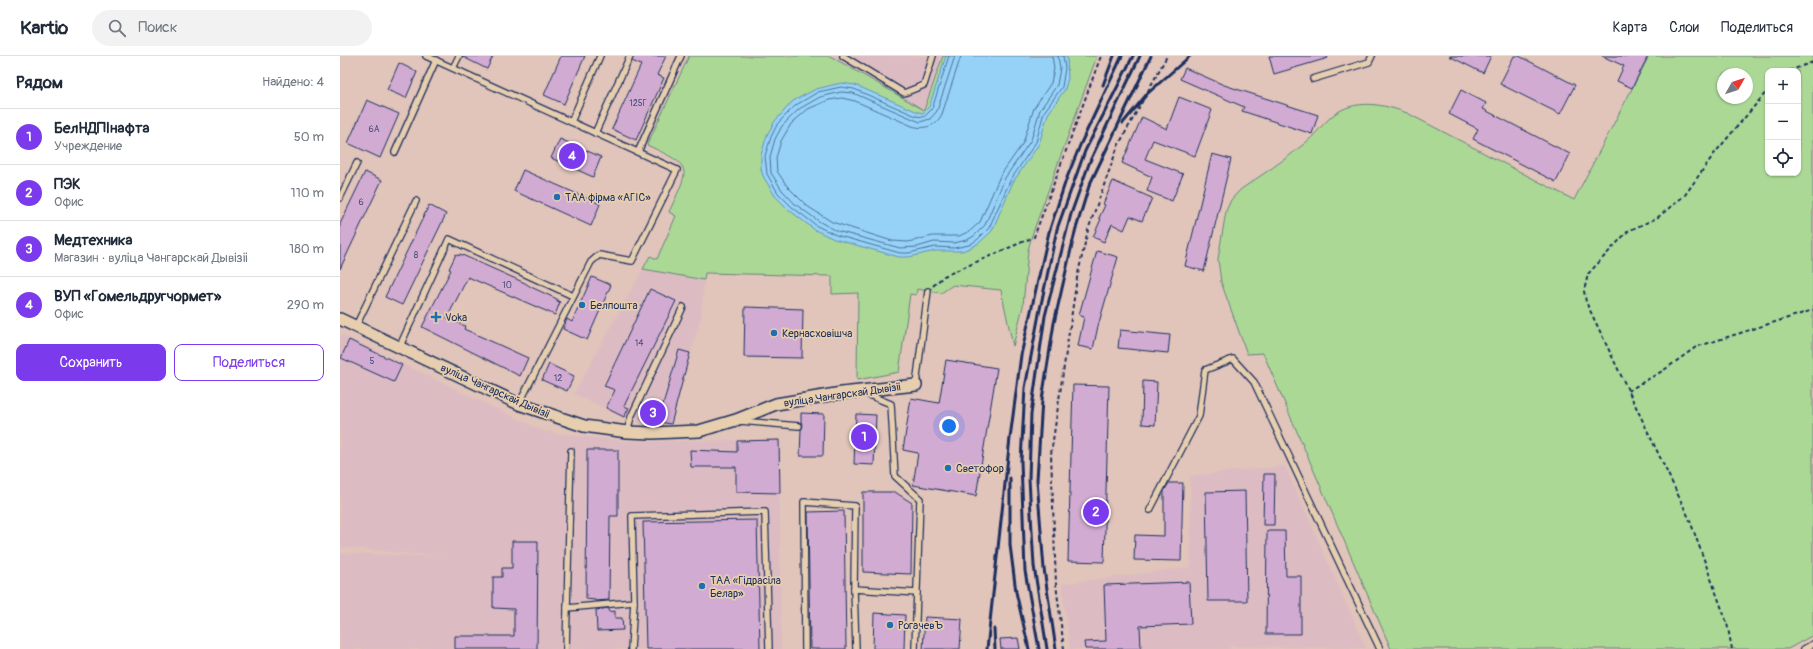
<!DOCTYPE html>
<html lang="ru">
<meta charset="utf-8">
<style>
body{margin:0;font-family:Pangolin,sans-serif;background:#f2f2f3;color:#1f2937}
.controls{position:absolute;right:12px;top:12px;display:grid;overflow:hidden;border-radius:8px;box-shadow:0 1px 3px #0004}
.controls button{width:36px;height:36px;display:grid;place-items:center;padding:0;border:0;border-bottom:1px solid #e0e1e3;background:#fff;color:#1f2937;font:20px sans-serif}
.compass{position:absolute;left:1377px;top:12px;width:36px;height:36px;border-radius:50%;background:#fff;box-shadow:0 1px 3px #0004;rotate:51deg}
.you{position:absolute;left:609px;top:370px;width:14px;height:14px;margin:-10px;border:3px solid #fff;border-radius:50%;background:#1a73e8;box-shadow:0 0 0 6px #1a73e833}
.badge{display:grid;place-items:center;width:26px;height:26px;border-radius:50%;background:#7c3aed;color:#fff;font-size:13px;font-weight:700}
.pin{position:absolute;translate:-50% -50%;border:2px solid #fff;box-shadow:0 1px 4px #0006}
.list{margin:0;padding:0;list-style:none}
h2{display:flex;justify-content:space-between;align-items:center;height:52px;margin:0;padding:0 16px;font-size:17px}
h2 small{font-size:13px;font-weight:400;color:#747a83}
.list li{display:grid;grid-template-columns:26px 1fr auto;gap:12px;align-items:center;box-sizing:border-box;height:56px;padding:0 16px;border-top:1px solid #e0e1e3}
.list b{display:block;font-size:15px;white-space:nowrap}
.list p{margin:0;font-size:13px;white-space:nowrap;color:#747a83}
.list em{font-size:13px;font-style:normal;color:#747a83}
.actions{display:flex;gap:8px;padding:12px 16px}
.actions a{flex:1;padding:9px 0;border:1px solid #7c3aed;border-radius:8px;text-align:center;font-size:14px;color:#7c3aed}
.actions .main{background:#7c3aed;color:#fff}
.icon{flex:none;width:22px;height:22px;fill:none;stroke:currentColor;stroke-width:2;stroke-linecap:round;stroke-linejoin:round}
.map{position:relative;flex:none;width:1473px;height:593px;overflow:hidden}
header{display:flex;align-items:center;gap:24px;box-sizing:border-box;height:56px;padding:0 20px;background:#fff;border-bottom:1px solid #e0e1e3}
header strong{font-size:19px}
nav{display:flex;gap:22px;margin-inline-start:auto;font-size:14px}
.search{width:280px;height:36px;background:#f2f2f3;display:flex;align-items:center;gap:10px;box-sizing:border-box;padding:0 14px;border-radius:22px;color:#747a83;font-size:15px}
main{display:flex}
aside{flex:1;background:#fff}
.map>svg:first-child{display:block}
</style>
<header>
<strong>Kartio</strong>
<div class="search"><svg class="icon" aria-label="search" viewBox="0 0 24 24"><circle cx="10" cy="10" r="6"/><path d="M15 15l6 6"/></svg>Поиск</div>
<nav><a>Карта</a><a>Слои</a><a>Поделиться</a></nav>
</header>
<main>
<aside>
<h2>Рядом<small>Найдено: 4</small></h2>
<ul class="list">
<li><span class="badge">1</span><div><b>БелНДПІнафта</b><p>Учреждение</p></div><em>50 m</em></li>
<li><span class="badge">2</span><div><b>ПЭК</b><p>Офис</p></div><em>110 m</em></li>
<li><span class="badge">3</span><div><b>Медтехника</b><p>Магазин · вуліца Чангарскай Дывізіі</p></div><em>180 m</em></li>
<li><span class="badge">4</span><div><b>ВУП «Гомельдругчормет»</b><p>Офис</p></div><em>290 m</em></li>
</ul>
<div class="actions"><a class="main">Сохранить</a><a>Поделиться</a></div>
</aside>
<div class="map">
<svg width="1473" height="593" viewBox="0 0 1473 593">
<rect width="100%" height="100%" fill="#e1c4ba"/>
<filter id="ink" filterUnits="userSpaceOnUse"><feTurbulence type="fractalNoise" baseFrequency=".025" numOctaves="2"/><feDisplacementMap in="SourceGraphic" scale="8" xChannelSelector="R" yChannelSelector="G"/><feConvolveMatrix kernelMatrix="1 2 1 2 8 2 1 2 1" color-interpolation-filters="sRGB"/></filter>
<g filter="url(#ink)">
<g fill="#dcbcc2">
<polygon points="490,0 603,0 584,54"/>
<polygon points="303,213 364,224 361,260 331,368 284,361 234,338"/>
<polygon points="2,279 205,376 283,385 439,384 441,593 0,593 0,497 105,501 0,491 0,283"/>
<polygon points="945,410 1026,592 890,590 889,593 730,593 722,528 851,511 850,420"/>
</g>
<g fill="#acd896" stroke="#64847a" fill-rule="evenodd">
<path d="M349,0h141l94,54 19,-54h154l-65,179 -4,15 -5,56 -10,40 -12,-56 -48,-5 -12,8 -24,-4 -1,6 -6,-1 -11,78 -42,8 1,-87 -26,1v-18l-127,-3 -1,7 -61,-11 7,-13 7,3 19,-43 -7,-4c21,-46 25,-45 -22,-67z"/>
<path d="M1309,0h164v579l-25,14h-397l-128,-296 -16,1 -26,-72 -3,-23 8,-48 5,-11 9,-10c21,-15 44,-29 64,-46 11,-8 18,-20 28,-28 23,-18 51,-12 75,-3l167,87zM1428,15h30v102h-30zM1383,18h24v24h-24z"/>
</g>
<polygon fill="#96d2f7" stroke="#6591ba" points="606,0 726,0 727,2 728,22 725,33 708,58 699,88 673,126 652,175 639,187 630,192 622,195 595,195 569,201 559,201 494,183 475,174 449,154 435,140 423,120 421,113 421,99 427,79 435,65 453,45 476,33 501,27 515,29 578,56 583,57 589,51"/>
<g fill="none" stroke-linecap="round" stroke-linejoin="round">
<g stroke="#4c709b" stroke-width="1">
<polyline points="609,0 592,53 584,61 576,60 514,33 501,31 478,36 456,49 438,67 431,81 425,100 427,118 438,137 452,151 477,170 496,179 560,197 569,197 595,191 614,192 629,189 637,184 649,172 670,125 696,86 704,56 722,31 725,12 723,0"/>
<polyline points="615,0 597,55 590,63 580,66 513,37 501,36 480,41 459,53 442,70 435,83 430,101 431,117 442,134 455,148 480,166 497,175 560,192 577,191 594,186 614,187 627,184 634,180 645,169 665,122 691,84 700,54 717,29 720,12 718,0"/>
<path d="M621,0l-19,58c-6,12 -17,16 -30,12l-57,-25 -13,-3 -13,2 -21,9 -17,15 -10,17 -5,17 1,13 10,15 20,20 25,16 60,19 16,1 25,-6h26l11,-5 10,-9 20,-46 23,-33 11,-35 17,-25 3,-15 -2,-12"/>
</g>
</g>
<g fill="#d2abd3" stroke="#1b2f5e">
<polygon points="123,0 153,0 147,13 123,1"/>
<polygon points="221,0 245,0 224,48 204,39"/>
<polygon points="294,0 326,0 317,19 324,22 296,84 272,73 301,9 292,5"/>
<polygon points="929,0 987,0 988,2 934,18"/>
<polygon points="1109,0 1151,0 1143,17"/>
<polygon points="1174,0 1179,0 1235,29 1220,58 1160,28"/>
<polygon points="1262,0 1308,0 1292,32 1277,25 1284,10"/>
<polygon points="59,7 77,16 66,42 47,34"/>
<polygon points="845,12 884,29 978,59 972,78 902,55 904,51 840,23"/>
<polygon points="1121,34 1146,47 1143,53 1230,98 1216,126 1133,83 1138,73 1109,58"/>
<polygon points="839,41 872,54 855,100 813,84 805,103 843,118 832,145 807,135 812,121 782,107 802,61 827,73"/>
<polygon points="27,44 59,58 40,102 8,87"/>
<polygon points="220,83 261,101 253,121 211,102"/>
<polygon points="872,98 891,103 864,215 845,210"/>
<polygon points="183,114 260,148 251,170 174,135"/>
<polygon points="25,116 42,124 0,213 0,168"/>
<polygon points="773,125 812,142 802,165 790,160 784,174 772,168 764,186 753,181 761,163 759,162 765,149 763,148"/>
<polygon points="89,149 106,158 62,249 45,241"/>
<polygon points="757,195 778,201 758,270 753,293 738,290 744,261 739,259"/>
<polygon points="116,198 119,200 120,198 185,227 191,231 217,243 217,245 220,246 215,259 128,221 107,262 125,270 124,273 188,302 180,320 82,271 111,214 109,213"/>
<polygon points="252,221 271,229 247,284 223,273 227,263 232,266"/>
<polygon points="310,233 336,245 284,350 289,352 284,361 266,352 275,334 264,330"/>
<polygon points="405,251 463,253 462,302 404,301"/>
<polygon points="780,274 830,279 828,297 778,292"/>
<polygon points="9,284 62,309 54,326 1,302"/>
<polygon points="339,294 350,297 331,368 301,363 303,354 321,355"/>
<polygon points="606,304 657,312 636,440 573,429 578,397 563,394 571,342 599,347"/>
<polygon points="209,308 234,320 227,335 202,324"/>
<polygon points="803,325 817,326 815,369 802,368"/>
<polygon points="733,329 769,330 764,506 728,505"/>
<polygon points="461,357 484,358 483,400 460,400 461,374 463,370 461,366"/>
<polygon points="516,358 536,359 534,409 514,408"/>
<polygon points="439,384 440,437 396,436 396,411 351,411 350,394 397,396 397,385"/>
<polygon points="247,394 278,394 278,460 270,460 269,544 255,545 255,544 246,543"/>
<polygon points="924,418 935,418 934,469 923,469"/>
<polygon points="829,427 843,427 841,505 794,504 795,479 824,480 824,435"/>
<polygon points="905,435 907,545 868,545 866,436"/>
<polygon points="523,436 555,436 572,447 571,518 523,516"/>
<polygon points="504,455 506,593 470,593 468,456"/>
<polygon points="417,464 420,593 306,593 303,466"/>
<polygon points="927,475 945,475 946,520 961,520 961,578 926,578"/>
<polygon points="172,485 198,485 197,593 115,593 115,580 174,580 174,553 153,552 153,521 162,521 162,512 172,512"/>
<polygon points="849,526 851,568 800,570 801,593 745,593 744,586 766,585 764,529"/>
<polygon points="269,552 269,556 275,555 275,562 282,562 283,574 257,575 256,554"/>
<polygon points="534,557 565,559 564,593 533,593"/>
<polygon points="585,561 622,563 620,593 583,593"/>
<polygon points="678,582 680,593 661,593 660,583"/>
</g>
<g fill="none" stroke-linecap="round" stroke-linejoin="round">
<g stroke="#1b2f5e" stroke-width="8">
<g id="lane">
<polyline points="86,0 337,114 292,205 259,199 251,206 179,348"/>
<polyline points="503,0 564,37 584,29 593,0"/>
<polyline points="113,12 119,0"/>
<polyline points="973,23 1029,6 1032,0"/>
<polyline points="231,66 260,0"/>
<polyline points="255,77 290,0"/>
<polyline points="55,96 96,4"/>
<polyline points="298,96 341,0"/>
<polyline points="0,142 17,107"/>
<polyline points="16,270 76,145"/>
<polyline points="59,292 109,183 233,240"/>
<polyline points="576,329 588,235"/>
<polyline points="524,337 551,348 555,420 580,443 575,593"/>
<polyline points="400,365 459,370"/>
<polyline points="287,376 291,361 343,251"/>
<polyline points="810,454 859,360 865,314 893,303 914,326 1040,593"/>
<polyline points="227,552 294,546 292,460 425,456 429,593"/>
<polyline points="226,593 231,395"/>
<polyline points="291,593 294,546"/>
<polyline points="465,593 464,446 515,450 514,533"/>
<polyline points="516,593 514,533 577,537"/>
<polyline points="1464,593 1473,588"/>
</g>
</g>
<g stroke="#1b2f5e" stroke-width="14">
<polyline id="street" points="0,263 179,348 244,370 287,376 312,377 359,375 396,364 436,348 502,337 576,329"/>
</g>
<g stroke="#1b2f5e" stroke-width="2" stroke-dasharray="4 3" stroke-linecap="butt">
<polyline points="1449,15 1473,6"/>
<polyline points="593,230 604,220 694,181 761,0"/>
<polyline points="1288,335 1324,314 1356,291 1473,254"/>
<polyline points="724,593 716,528 711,398 737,222 748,174 778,90 827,0"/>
<polyline points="1392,593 1387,567 1349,462 1246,246 1244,235 1248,218 1288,175 1317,162 1345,139 1374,98 1428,34"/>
</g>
<use href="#lane" stroke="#e7ceaf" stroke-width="5.5"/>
<use href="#street" stroke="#e7ceaf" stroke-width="11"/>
<g stroke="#1b2f5e" stroke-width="3">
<polyline points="763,29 774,0"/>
<polyline points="783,67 807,38 850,0"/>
<polyline points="670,422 670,489 676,536 689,593"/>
<polyline points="654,573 655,593"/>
<polyline points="647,593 670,382 681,299 709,176 726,124 741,87 782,0"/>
<polyline points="699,593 685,515 681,405 685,332 699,258 717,173 745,95 793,0"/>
<polyline points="707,593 694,510 689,423 691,358 705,260 731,158 750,105 800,0"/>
<polyline points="716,593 704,513 697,424 702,344 714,267 735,176 749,130 811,0"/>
</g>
</g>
</g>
<g fill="#1f6fb2" stroke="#e7ceaf" stroke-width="1.5">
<circle cx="217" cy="141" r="4"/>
<circle cx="242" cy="249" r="4"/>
<path d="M94 255h4v4h4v4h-4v4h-4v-4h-4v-4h4z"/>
<circle cx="434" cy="277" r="4"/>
<circle cx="608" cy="412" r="4"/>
<circle cx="362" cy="530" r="4"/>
<circle cx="550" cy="569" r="4"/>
</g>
<g text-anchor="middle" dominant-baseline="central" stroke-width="3.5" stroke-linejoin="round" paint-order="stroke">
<g font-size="9" fill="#494e7b">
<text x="298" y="47">125Г</text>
<text x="34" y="73">6А</text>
<text x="21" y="146">6</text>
<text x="76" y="199">8</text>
<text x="167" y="229">10</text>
<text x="299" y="287">14</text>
<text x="32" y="305">5</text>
<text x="218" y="322">12</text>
</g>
<g font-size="11" fill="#1b2f5e" stroke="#e7ceaf" text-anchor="start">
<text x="225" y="141">ТАА фірма «АГІС»</text>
<text x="250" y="249">Белпошта</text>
<text x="105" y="261">Voka</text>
<text x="442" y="277">Кернасховішча</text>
<text x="616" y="412">Светофор</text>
<text x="370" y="524">ТАА «Гідрасіла<tspan x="370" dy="13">Белар»</tspan></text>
<text x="558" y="569">РогачевЪ</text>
</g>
<g font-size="11" fill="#1b2f5e" stroke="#e7ceaf">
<text transform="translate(155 335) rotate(24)">вуліца Чангарскай Дывізіі</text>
<text transform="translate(502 339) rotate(-8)">вуліца Чангарскай Дывізіі</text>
</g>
</g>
</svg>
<div class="controls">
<button>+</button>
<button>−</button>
<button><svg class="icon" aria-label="locate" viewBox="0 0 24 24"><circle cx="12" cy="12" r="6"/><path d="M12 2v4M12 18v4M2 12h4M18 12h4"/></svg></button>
</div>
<svg class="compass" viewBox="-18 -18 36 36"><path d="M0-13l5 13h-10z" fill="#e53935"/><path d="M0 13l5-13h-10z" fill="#747a83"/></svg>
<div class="you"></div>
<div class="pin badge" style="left:524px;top:381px">1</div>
<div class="pin badge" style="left:756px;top:456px">2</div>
<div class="pin badge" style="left:313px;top:357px">3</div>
<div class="pin badge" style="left:232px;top:100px">4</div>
</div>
</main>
